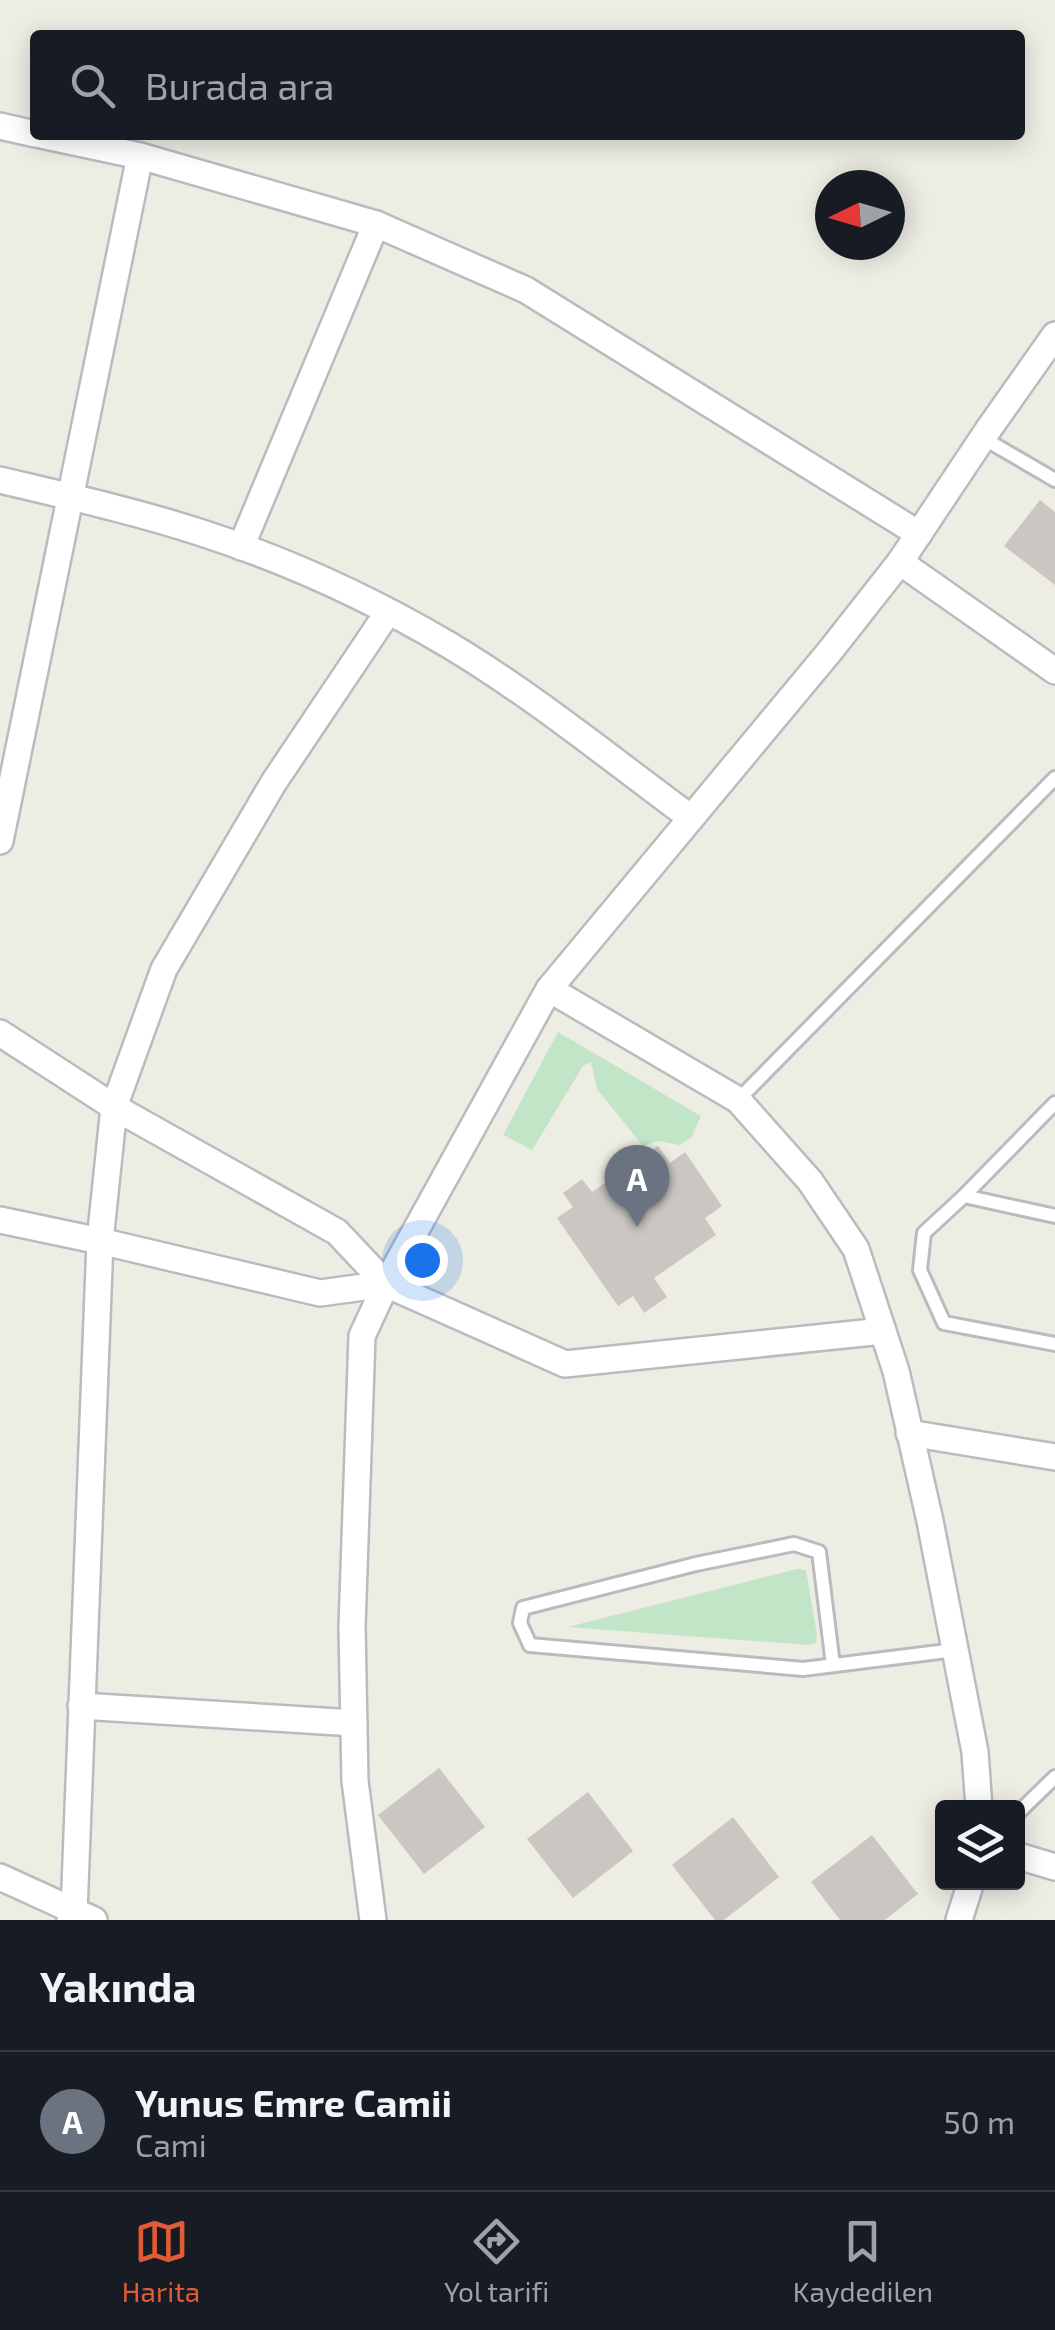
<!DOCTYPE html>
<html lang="tr">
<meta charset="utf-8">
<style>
body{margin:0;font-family:"Exo 2",sans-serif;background:#242831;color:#f1f3f6}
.controls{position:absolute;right:30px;bottom:30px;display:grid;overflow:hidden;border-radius:10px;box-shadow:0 5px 25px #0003}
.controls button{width:90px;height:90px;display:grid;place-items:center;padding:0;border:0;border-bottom:2px solid #363941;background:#171b24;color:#f1f3f6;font:50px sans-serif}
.compass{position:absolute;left:815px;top:170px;width:90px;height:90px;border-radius:50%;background:#171b24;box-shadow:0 5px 25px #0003;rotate:265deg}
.you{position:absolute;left:422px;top:1260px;width:35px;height:35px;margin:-25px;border:8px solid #fff;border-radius:50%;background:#1a73e8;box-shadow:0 0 0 15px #1a73e833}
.badge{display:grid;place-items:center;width:65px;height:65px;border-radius:50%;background:#e15b37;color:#fff;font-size:32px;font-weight:700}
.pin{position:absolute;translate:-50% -82px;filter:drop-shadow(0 2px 5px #0008)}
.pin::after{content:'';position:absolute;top:52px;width:35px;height:30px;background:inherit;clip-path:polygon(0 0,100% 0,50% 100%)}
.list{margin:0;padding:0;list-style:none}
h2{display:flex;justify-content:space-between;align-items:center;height:130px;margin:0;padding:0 40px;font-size:42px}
h2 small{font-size:32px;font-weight:400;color:#9ea1a6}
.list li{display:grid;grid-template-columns:65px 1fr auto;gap:30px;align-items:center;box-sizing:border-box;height:140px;padding:0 40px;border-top:2px solid #363941}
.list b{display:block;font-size:38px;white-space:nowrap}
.list p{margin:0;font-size:32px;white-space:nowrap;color:#9ea1a6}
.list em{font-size:32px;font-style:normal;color:#9ea1a6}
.icon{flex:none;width:55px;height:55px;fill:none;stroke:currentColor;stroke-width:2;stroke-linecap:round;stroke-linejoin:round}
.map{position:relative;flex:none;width:1055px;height:1920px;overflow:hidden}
.search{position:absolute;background:#171b24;box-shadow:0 5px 25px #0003;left:30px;right:30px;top:30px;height:110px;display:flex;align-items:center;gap:25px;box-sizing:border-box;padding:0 35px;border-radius:10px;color:#9ea1a6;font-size:38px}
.sheet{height:270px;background:#171b24}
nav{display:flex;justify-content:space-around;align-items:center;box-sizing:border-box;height:140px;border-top:2px solid #363941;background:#171b24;font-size:28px;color:#9ea1a6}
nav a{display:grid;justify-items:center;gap:5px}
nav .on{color:#e15b37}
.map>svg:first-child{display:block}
</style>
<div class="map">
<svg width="1055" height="1920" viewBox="0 0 1055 1920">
<rect width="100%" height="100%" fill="#eeede4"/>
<g fill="#c2e5c7">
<polygon points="558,1032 701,1116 692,1137 680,1145 658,1141 643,1146 597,1089 591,1062 583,1066 532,1150 503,1135"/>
<polygon points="797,1569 806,1570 817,1635 816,1643 808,1645 568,1627"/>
</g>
<g fill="#cac7c2">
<polygon points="1040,500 1055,512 1055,585 1004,546"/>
<polygon points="658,1146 670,1163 685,1152 722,1206 705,1218 716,1235 654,1278 667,1297 644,1313 633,1296 618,1306 557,1218 573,1207 563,1193 582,1179 592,1192"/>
<polygon points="439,1768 485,1827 424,1874 378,1815"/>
<polygon points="588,1792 633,1851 573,1898 527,1839"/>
<polygon points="733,1817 779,1877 724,1920 715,1920 672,1865"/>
<polygon points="872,1835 918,1894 885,1920 840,1920 811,1882"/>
</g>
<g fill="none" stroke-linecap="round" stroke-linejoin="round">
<g stroke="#b9bbc0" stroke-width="18">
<g id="service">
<polyline points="983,438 1055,480"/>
<polyline points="738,1100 1055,778"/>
<polyline points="1055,1103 964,1196 924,1233 920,1270 944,1323 1055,1344"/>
<polyline points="964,1196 1055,1216"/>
<polyline points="833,1665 819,1552 794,1544 696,1564 523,1608 520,1623 530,1645 803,1669 955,1650"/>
<polyline points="1018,1813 1055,1777"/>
</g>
</g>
<g stroke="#b9bbc0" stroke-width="30">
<g id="minor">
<polyline points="0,126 35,134"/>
<polyline points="41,135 140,156 376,224 526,290 919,534"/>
<path d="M0,480c67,16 134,31 199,52 87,28 172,67 250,113 85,51 162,114 242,173"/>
<polyline points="241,547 376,224"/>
<polyline points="900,562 1055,671"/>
<polyline points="0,841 140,156"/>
<polyline points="549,989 738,1100 810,1181 856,1249 896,1371 930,1521 975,1752 979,1808"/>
<polyline points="0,1033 114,1107 337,1232 386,1284 565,1364 883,1331"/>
<polyline points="0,1220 100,1241 320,1293 386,1284"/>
<polyline points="909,1433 1055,1457"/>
<polyline points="81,1706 354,1723"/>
<polyline points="1018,1856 1055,1867"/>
<polyline points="0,1877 94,1920"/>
<polyline points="70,1920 74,1912 100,1241 114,1107 164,969 274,782 388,612"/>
<polyline points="373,1920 355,1781 352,1627 362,1336 386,1284 549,989 830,651 900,562 988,430 1055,335"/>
<polyline points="959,1920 971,1882"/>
</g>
</g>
<use href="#service" stroke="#fff" stroke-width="12"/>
<use href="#minor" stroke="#fff" stroke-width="25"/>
</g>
</svg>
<div class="controls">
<button><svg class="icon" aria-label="layers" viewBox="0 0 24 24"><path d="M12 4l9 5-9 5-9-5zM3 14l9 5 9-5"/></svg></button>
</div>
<svg class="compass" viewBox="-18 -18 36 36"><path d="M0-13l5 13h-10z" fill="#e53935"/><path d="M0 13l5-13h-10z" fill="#9ea1a6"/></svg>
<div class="you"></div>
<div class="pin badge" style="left:637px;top:1227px;background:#6b7280">A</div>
<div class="search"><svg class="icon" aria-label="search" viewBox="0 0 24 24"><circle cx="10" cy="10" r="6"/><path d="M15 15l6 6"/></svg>Burada ara</div>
</div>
<section class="sheet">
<h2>Yakında<small></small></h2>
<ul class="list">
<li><span class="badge" style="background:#6b7280">A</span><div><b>Yunus Emre Camii</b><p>Cami</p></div><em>50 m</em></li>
</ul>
</section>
<nav>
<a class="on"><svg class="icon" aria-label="map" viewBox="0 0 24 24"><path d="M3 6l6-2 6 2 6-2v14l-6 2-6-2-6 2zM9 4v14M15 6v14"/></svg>Harita</a>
<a><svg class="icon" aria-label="directions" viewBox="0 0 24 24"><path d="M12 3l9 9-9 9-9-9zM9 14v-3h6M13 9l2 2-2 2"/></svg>Yol tarifi</a>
<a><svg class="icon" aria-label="saved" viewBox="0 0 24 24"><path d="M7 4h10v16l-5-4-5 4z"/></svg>Kaydedilen</a>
</nav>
